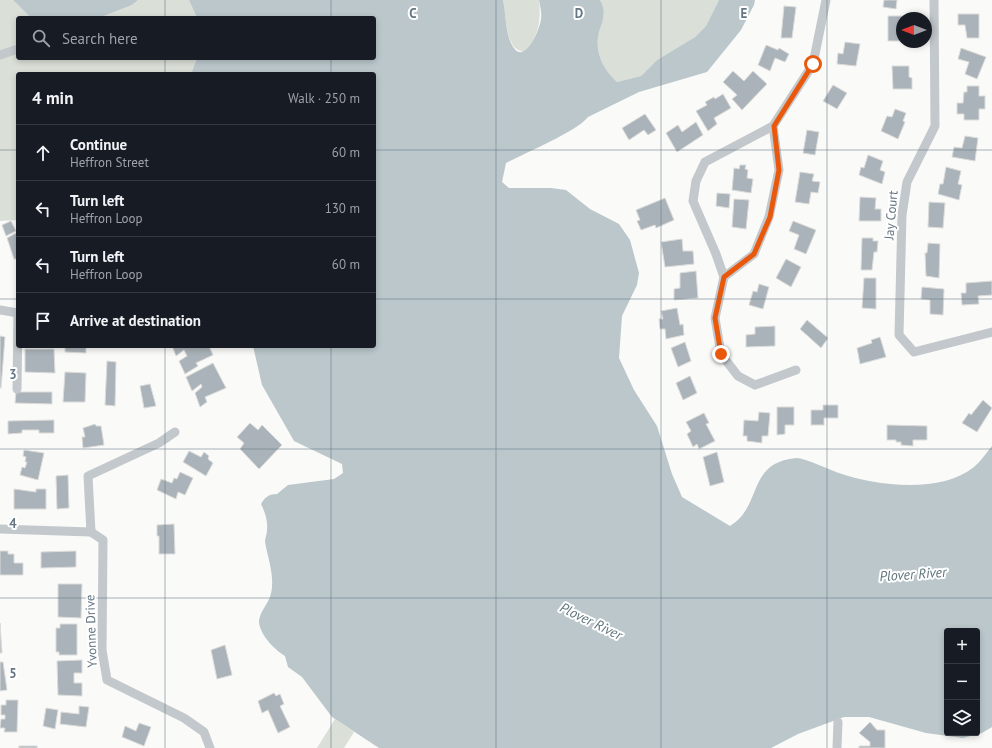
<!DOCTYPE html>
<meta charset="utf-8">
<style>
body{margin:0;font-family:"PT Sans",sans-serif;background:#20242c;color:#f1f3f6}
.controls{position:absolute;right:12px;bottom:12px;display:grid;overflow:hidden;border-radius:4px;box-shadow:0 2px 6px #0003}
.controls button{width:36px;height:36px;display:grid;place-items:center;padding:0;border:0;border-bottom:1px solid #363941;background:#171b24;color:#f1f3f6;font:20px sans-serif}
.compass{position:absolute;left:896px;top:12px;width:36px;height:36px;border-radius:50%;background:#171b24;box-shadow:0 2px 6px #0003;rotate:270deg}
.stop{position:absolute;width:12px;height:12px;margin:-9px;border:3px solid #ea580c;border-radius:50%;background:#fff}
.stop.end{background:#ea580c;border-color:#fff;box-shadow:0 1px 4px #0008}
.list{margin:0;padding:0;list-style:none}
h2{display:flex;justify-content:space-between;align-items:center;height:52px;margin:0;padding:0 16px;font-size:17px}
h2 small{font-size:13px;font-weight:400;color:#9ea1a6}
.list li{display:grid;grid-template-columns:26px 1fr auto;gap:12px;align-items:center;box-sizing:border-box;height:56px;padding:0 16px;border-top:1px solid #363941}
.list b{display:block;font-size:15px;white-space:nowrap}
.list p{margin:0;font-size:13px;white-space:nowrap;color:#9ea1a6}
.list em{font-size:13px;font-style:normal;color:#9ea1a6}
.icon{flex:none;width:22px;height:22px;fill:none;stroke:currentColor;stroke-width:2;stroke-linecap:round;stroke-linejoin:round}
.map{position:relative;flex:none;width:992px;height:748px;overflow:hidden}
.search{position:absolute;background:#171b24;box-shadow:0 2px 6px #0003;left:16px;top:16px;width:360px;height:44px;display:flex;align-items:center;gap:10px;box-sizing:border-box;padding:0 14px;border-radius:4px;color:#9ea1a6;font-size:15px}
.panel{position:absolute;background:#171b24;box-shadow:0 2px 6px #0003;left:16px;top:72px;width:360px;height:276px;border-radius:4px}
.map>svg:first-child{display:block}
</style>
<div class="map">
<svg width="992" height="748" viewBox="0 0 992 748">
<rect width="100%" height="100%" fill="#fafaf8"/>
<g fill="#dadfd7">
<polygon points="0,0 13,0 29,16 44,18 18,18 18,58 197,58 191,74 18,74 18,220 0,221"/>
<polygon points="138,0 189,0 197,18 99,18 132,5"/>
<path d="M503,0h36c2,22 0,32 -12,51 -22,5 -21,-37 -24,-51z"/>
<path d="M600,0h119l-13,26 -11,11 -38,23 -16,16 -24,6c-14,-12 -23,-31 -18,-50 4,-11 8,-21 1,-32z"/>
<polygon points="335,719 354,732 344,748 317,748"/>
</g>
<g fill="#bbc7cb" fill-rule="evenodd">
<polygon points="13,0 138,0 132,5 99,18 44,18 29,16"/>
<path d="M189,0h314c3,14 2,32 9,45 12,23 28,-16 29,-26 1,-6 -1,-13 -2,-19h61c7,11 3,21 -1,32 -5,19 4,38 18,50l24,-6 16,-16 38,-23 11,-11 13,-26h36l-1,5 -13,25 -34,42 -68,20 -51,25c-12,15 -63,36 -82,46l-4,19 7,6h42l15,2 24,19 29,15 11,16 9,33 -2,12 -15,31 -3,42 15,32 23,36 15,48 10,23 48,29c33,-20 16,-63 66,-68 7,-1 34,12 43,15 37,13 102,21 135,-6 7,-6 12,-14 18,-21v281l-10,6 -19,5 -37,-5 -57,-16h-25l-46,17 -27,14h-392l-47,-31 -30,-40 -14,-10 -3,-11c-10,-6 -25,-21 -26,-34 0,-9 8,-17 11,-25 6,-18 -2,-38 -5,-55 0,-4 2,-8 2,-12 1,-9 -2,-18 -6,-26 4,-7 8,-10 16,-10l11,-9 46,-6 9,-6 -1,-9 -48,-23 -32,-56 -9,-39h121v-272h-183l6,-16h177v-40h-177zM947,631h30v102h-30z"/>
</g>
<g fill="#aab3b9" stroke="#dcdcda">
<polygon points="884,0 897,0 896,9 883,7"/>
<polygon points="784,6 796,7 792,38 781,38"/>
<polygon points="958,14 979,14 979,38 967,38 965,25 958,25"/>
<polygon points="888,16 909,16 909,18 902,18 902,41 888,41"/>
<polygon points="845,42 860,44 856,66 837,64 838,53 843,54"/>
<polygon points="766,45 778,50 779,48 789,54 785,62 775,58 770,71 758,65"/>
<polygon points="961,48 986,57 977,79 965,74 969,62 958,59"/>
<polygon points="892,66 909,66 909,77 912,78 912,89 893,89"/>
<polygon points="733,71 744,81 753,71 767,84 742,110 732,99 737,95 723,82"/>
<polygon points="833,85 847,93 837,109 823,101"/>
<polygon points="967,86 979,86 979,96 985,96 985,109 979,109 979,120 964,120 964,114 957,114 957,103 963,103 964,92 967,92"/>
<polygon points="723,94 731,108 714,118 717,124 708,131 696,111 707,105 705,102 714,97 715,99"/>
<polygon points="895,109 906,113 903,121 905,122 898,139 881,131 887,116 892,117"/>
<polygon points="645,114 656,130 648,135 644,130 629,140 622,128"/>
<polygon points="696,122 703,135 677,152 666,133 678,125 682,132"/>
<polygon points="807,130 819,132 815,155 803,153"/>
<polygon points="965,136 978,138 975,161 952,157 954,147 962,148"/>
<polygon points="868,155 883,161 880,170 885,172 882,184 859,175 861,167 864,168"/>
<polygon points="740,165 746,165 745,169 748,170 747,178 753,179 751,193 732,190 734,168 739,169"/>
<polygon points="946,167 961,171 958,184 962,185 959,200 938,194 940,184 943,184"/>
<polygon points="800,172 814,174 812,181 820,182 818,193 811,192 809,204 795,202"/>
<polygon points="717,193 730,194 729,208 716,206"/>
<polygon points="860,197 876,198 875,209 881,209 881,221 859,221"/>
<polygon points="665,198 674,220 656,228 655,225 641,230 637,221 640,220 636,210"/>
<polygon points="734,199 749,200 746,229 732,227"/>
<polygon points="929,202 945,203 943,228 928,227"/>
<polygon points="11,221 16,231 6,236 2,225"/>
<polygon points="793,221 816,230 806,254 794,249 799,235 789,231"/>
<polygon points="18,232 18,265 16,259 14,259 7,238"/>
<polygon points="862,238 873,238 873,241 878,241 877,252 874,252 872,270 861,270"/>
<polygon points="682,239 683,251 693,251 694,264 665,267 661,242"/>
<polygon points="928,243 940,244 939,278 926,276 925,253 927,253"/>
<polygon points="786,259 801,267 791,287 776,278"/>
<polygon points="696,271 698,298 674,300 674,289 680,288 680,273"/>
<polygon points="864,278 876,278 876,309 862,308"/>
<polygon points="992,281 992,295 978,296 979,304 962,305 961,293 966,293 966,283"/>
<polygon points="759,284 769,287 763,309 749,305 753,291 757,292"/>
<polygon points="922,287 944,289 943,315 930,314 930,300 921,299"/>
<polygon points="677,308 680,325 683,324 684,335 666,339 665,329 660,329 659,319 663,319 661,311"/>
<polygon points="807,320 828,338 821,348 800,329"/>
<polygon points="775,326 775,346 746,347 746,335 755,334 755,327"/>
<polygon points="0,336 5,337 1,388 0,388"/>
<polygon points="880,337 886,357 860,364 857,348 872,343 871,340"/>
<polygon points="685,342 691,361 678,367 671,348"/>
<polygon points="65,346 86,346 86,353 65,352"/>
<polygon points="172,346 209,346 213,355 196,363 198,366 185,374 179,361 187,356 184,350 176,356"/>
<polygon points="25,349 54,349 55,373 25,372"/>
<polygon points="107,361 116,362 115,406 105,405"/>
<polygon points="213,363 226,388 205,397 207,402 200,407 195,393 202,387 201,384 192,391 186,377"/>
<polygon points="65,372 86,373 85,402 63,402"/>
<polygon points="690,376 697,393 683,400 676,383"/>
<polygon points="150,384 156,406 144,408 140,386"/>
<polygon points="16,392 52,392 52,404 15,403"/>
<polygon points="983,400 992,408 977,432 962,423 969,413 971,415"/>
<polygon points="823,405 838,405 838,418 824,418 824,425 811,425 811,410 823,410"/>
<polygon points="777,407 794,407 794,425 785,425 785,434 777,435"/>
<polygon points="759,412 770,413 768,436 762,436 762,443 747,441 747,436 743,436 744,420 758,421"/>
<polygon points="704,413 709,423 706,424 715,441 699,449 697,444 693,447 687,434 691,431 686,422"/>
<polygon points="54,420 54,433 39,433 39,430 22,430 22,433 8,434 8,421"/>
<polygon points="250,423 258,430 262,425 282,445 259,469 240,449 244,443 237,437"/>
<polygon points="95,424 96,426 101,426 104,445 83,448 82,437 85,437 83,428"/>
<polygon points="887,425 927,426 927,440 913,440 913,446 901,445 901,442 896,442 896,440 887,440"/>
<polygon points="24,450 44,453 38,480 20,475 22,467 25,468 27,462 25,462 26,457 23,456"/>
<polygon points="189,451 201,457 204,452 209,456 208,459 213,463 206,476 183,462"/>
<polygon points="717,452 724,482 710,486 703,457"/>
<polygon points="180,472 193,478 185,495 178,492 176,499 157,490 161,479 172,483 174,478 177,479"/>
<polygon points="68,475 69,508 57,509 56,476"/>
<polygon points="14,489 36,492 36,489 46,489 46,509 14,509"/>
<polygon points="174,524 175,554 159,554 159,536 157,536 157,525"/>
<polygon points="0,551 8,551 8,554 14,554 14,563 23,563 23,575 0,575"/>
<polygon points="76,551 76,567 41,568 41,552"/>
<polygon points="58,584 82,584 81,618 58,617"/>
<polygon points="0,623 2,653 0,653"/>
<polygon points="60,624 77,624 77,655 59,655 59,652 56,652 56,628 60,628"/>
<polygon points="225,645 232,675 217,679 211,650"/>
<polygon points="82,660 82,673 74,673 74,683 82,683 82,696 58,695 57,661"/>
<polygon points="0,662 3,662 7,690 0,691"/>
<polygon points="274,693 276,696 280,694 284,704 280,706 290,727 278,733 268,710 262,713 258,701"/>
<polygon points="6,700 18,700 17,732 4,732 5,728 0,728 1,719 5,719 5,715 1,715 1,705 6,705"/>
<polygon points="79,706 89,707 86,727 60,724 61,712 79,714"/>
<polygon points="46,708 58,710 55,729 43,726"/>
<polygon points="870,722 877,730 885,730 885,748 859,748 859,746 870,746 870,742 859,733"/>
<polygon points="139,723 151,727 144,746 122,737 125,726 136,731"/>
<rect x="19" y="746" width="18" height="2"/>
</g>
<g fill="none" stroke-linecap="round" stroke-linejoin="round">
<g stroke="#c3c8cc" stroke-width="9">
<polyline points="934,0 935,126 907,182 902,215 899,335 914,352 992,332"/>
<polyline points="0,55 18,49"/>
<polyline points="724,277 754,254 769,217 779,170 773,126"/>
<polyline points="0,310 18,313"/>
<polyline points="796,370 755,385 738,376 721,354 715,318 724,277 716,254 693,201 696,181 705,162 773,126 813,64 826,0"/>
<polyline points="17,389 18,313"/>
<polyline points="0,529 91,532 88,476 159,443 175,432"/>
<polyline points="91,532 103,540 102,650 107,680 184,718 204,732 210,748"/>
<polyline points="837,748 838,722"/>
</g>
</g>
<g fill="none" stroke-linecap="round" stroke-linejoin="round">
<polyline stroke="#ea580c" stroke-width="5" points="721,354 715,318 724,277 754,254 770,217 779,170 774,126 813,64"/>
</g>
<path fill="none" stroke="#657683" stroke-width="1" stroke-opacity="0.55" d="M165,0v18M331,0v18M496,0v748M661,0v748M827,0v748M165,58v16M331,58v16M0,150h18M374,150h618M0,299h18M374,299h618M165,346v402M331,346v402M0,449h992M0,598h992"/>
<g text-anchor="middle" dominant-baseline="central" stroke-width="4" stroke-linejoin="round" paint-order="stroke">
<g font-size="13" fill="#657683" stroke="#fff">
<text transform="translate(891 215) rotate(-85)">Jay Court</text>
<text transform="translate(91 631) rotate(-92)">Yvonne Drive</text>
</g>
<g font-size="14" font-style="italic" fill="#60757c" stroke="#fff">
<text transform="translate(913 574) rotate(-4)">Plover River</text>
<text transform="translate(591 621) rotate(26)">Plover River</text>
</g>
</g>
<g font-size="13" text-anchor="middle" font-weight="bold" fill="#657683" stroke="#fff" stroke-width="4" stroke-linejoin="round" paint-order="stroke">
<text x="413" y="18">C</text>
<text x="579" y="18">D</text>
<text x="744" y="18">E</text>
<text x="13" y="379">3</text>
<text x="13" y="528">4</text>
<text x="13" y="678">5</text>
</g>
</svg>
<div class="controls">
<button>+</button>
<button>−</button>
<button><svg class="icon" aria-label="layers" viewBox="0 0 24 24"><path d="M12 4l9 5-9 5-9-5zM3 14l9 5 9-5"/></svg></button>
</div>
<svg class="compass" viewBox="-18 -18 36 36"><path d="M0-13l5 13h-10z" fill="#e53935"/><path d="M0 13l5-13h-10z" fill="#9ea1a6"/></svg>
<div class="stop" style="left:813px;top:64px"></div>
<div class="stop end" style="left:721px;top:354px"></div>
<div class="search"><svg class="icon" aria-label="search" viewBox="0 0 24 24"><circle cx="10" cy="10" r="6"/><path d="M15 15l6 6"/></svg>Search here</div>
<section class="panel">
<h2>4 min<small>Walk · 250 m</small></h2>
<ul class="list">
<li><svg class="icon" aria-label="ahead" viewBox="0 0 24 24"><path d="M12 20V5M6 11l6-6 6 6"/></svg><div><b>Continue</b><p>Heffron Street</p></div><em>60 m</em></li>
<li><svg class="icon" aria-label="left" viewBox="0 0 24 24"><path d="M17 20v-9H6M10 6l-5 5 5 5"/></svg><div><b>Turn left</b><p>Heffron Loop</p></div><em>130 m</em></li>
<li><svg class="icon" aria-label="left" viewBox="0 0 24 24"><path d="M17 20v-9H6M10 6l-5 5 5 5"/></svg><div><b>Turn left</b><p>Heffron Loop</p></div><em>60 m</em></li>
<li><svg class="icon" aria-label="arrive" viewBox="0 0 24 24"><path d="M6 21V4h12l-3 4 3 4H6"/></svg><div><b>Arrive at destination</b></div></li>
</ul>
</section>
</div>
